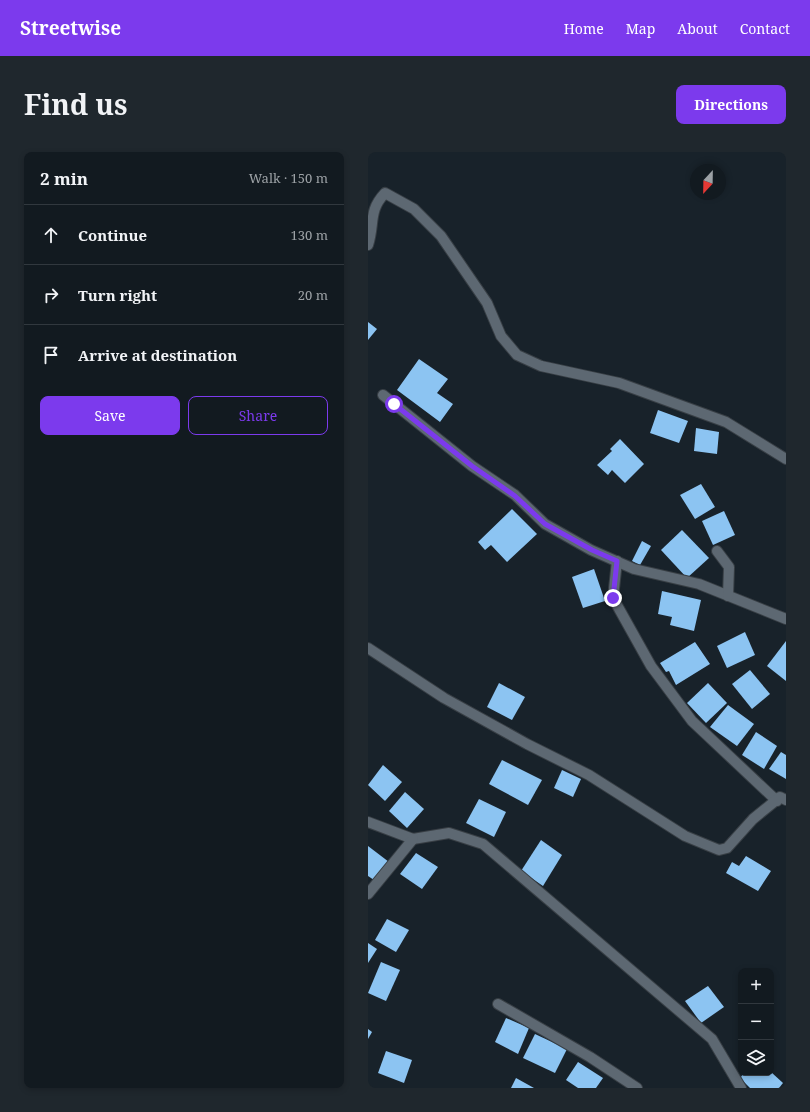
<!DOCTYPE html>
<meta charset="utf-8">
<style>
body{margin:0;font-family:"Noto Serif",serif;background:#1f272d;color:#f1f3f6}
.controls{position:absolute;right:12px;bottom:12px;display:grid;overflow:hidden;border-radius:8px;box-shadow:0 2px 6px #0003}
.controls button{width:36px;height:36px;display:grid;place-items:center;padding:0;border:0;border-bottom:1px solid #31383e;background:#121a20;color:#f1f3f6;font:20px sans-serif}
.compass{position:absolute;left:322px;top:12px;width:36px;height:36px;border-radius:50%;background:#121a20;box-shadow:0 2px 6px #0003;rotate:202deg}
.stop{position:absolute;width:12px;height:12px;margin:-9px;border:3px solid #7c3aed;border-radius:50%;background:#fff}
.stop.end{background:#7c3aed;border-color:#fff;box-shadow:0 1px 4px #0008}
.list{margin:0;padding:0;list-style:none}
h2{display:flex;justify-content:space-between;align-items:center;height:52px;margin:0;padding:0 16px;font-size:17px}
h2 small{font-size:13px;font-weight:400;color:#9ca1a5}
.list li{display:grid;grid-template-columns:26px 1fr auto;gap:12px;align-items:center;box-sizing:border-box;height:60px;padding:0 16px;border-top:1px solid #31383e}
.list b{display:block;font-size:15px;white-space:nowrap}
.list em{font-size:13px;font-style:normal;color:#9ca1a5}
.actions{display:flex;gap:8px;padding:12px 16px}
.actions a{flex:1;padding:9px 0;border:1px solid #7c3aed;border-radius:8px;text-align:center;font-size:14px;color:#7c3aed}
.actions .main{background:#7c3aed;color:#fff}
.icon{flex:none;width:22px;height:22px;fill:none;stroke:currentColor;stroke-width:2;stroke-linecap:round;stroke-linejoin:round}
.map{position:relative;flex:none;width:418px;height:936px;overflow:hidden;border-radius:8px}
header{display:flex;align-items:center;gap:24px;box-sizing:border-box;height:56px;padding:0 20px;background:#7c3aed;color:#fff}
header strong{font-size:19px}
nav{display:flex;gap:22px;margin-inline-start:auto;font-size:14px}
.intro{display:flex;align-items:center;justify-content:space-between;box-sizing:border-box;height:96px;padding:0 24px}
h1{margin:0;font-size:28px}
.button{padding:10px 18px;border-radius:8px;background:#7c3aed;color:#fff;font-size:14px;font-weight:700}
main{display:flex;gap:24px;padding:0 24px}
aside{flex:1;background:#121a20;border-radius:8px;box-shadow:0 2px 6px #0003}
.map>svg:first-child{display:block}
</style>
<header>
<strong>Streetwise</strong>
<nav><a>Home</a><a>Map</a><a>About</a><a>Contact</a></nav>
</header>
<div class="intro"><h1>Find us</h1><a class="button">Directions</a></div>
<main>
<aside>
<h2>2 min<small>Walk · 150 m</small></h2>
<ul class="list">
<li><svg class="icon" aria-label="ahead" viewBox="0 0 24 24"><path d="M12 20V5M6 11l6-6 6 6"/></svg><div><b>Continue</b></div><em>130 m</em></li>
<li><svg class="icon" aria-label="right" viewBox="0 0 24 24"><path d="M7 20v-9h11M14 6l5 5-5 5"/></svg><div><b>Turn right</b></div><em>20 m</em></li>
<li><svg class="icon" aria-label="arrive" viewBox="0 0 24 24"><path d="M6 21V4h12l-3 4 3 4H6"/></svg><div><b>Arrive at destination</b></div></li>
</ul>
<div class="actions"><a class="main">Save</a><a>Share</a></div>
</aside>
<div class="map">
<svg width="418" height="936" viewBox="0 0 418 936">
<rect width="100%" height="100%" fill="#18222a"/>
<g fill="#8cc4f2">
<polygon points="0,170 9,177 0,188"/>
<polygon points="51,207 80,227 69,241 85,252 72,270 29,238"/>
<polygon points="290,258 320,269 311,291 282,281"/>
<polygon points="328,276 351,280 349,302 326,299"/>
<polygon points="252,287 276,312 257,331 244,318 240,323 229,313 244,299 242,297"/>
<polygon points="333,332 347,355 327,367 312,343"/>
<polygon points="144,357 169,382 139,410 123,393 117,398 110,390"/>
<polygon points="356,359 367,383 345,393 334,369"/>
<polygon points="314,378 341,406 319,426 293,398"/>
<polygon points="274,389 283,394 272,413 264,409"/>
<polygon points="226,417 237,449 215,456 204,425"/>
<polygon points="294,439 333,448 326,479 302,473 304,465 290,462"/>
<polygon points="377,480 387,503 359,516 349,494"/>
<polygon points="418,489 418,529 399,514"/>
<polygon points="327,490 342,512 308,533 301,519 298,520 292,511"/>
<polygon points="382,518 402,542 384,557 364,532"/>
<polygon points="131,531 157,545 144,568 119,555"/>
<polygon points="340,531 359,551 338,571 319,551"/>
<polygon points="360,553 386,572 369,594 342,575"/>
<polygon points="388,580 409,594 396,617 374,603"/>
<polygon points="413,600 418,603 418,627 401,617"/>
<polygon points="134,608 174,628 160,653 121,632"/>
<polygon points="15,613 34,630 17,649 0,633"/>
<polygon points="194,618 213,627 205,645 186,636"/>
<polygon points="37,640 56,657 39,676 21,659"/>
<polygon points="111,647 138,660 126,685 98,671"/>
<polygon points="173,688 194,703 175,734 153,719"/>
<polygon points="0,694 21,710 6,728 0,724"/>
<polygon points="48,701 70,715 54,737 32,722"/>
<polygon points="378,704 403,719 390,739 358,721 364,710 371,714"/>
<polygon points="19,767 41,778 28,800 7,788"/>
<polygon points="0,791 9,797 0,811"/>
<polygon points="13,810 32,818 18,849 0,841"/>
<polygon points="340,834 356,855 333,871 317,849"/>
<polygon points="138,866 161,876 150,902 127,890"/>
<polygon points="0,877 4,880 0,887"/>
<polygon points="167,882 199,897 187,921 155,906"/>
<polygon points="18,899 44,908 36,931 10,921"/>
<polygon points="210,910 235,926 228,936 210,936 198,928"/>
<polygon points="403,920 415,931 411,936 382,936 372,926 376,921"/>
<polygon points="148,926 166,936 143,936"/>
</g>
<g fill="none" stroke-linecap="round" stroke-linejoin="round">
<g stroke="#383f45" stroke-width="12">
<g id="minor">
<path d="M0,93c7,-22 0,-34 17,-52l29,16 27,27 46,67 14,33 16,19 24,11 78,17 107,39 60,37"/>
<polyline points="15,243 104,314 147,343 177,372 223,398 266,417 331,432 418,467"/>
<polyline points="349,399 361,415 360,444"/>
<polyline points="249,409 245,446 283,514 324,569 409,649"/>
<polyline points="0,496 76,546 159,592 221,623 317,684 351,698 359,696 385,667 412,645 418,648"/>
<polyline points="0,670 45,687 81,681 115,692 344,887 373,936"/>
<polyline points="0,742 45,687"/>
<polyline points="130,852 222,905 269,936"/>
</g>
</g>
<use href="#minor" stroke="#5d6872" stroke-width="10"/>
</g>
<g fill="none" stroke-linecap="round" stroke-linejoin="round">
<polyline stroke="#7c3aed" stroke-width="5" points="26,252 104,314 147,344 177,372 224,398 249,409 245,446"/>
</g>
</svg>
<div class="controls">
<button>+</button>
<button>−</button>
<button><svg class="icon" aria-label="layers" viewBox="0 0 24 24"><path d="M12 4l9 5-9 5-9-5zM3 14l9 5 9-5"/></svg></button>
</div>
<svg class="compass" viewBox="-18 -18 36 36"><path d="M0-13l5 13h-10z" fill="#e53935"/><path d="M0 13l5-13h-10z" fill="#9ca1a5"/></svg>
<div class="stop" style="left:26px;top:252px"></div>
<div class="stop end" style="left:245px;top:446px"></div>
</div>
</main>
